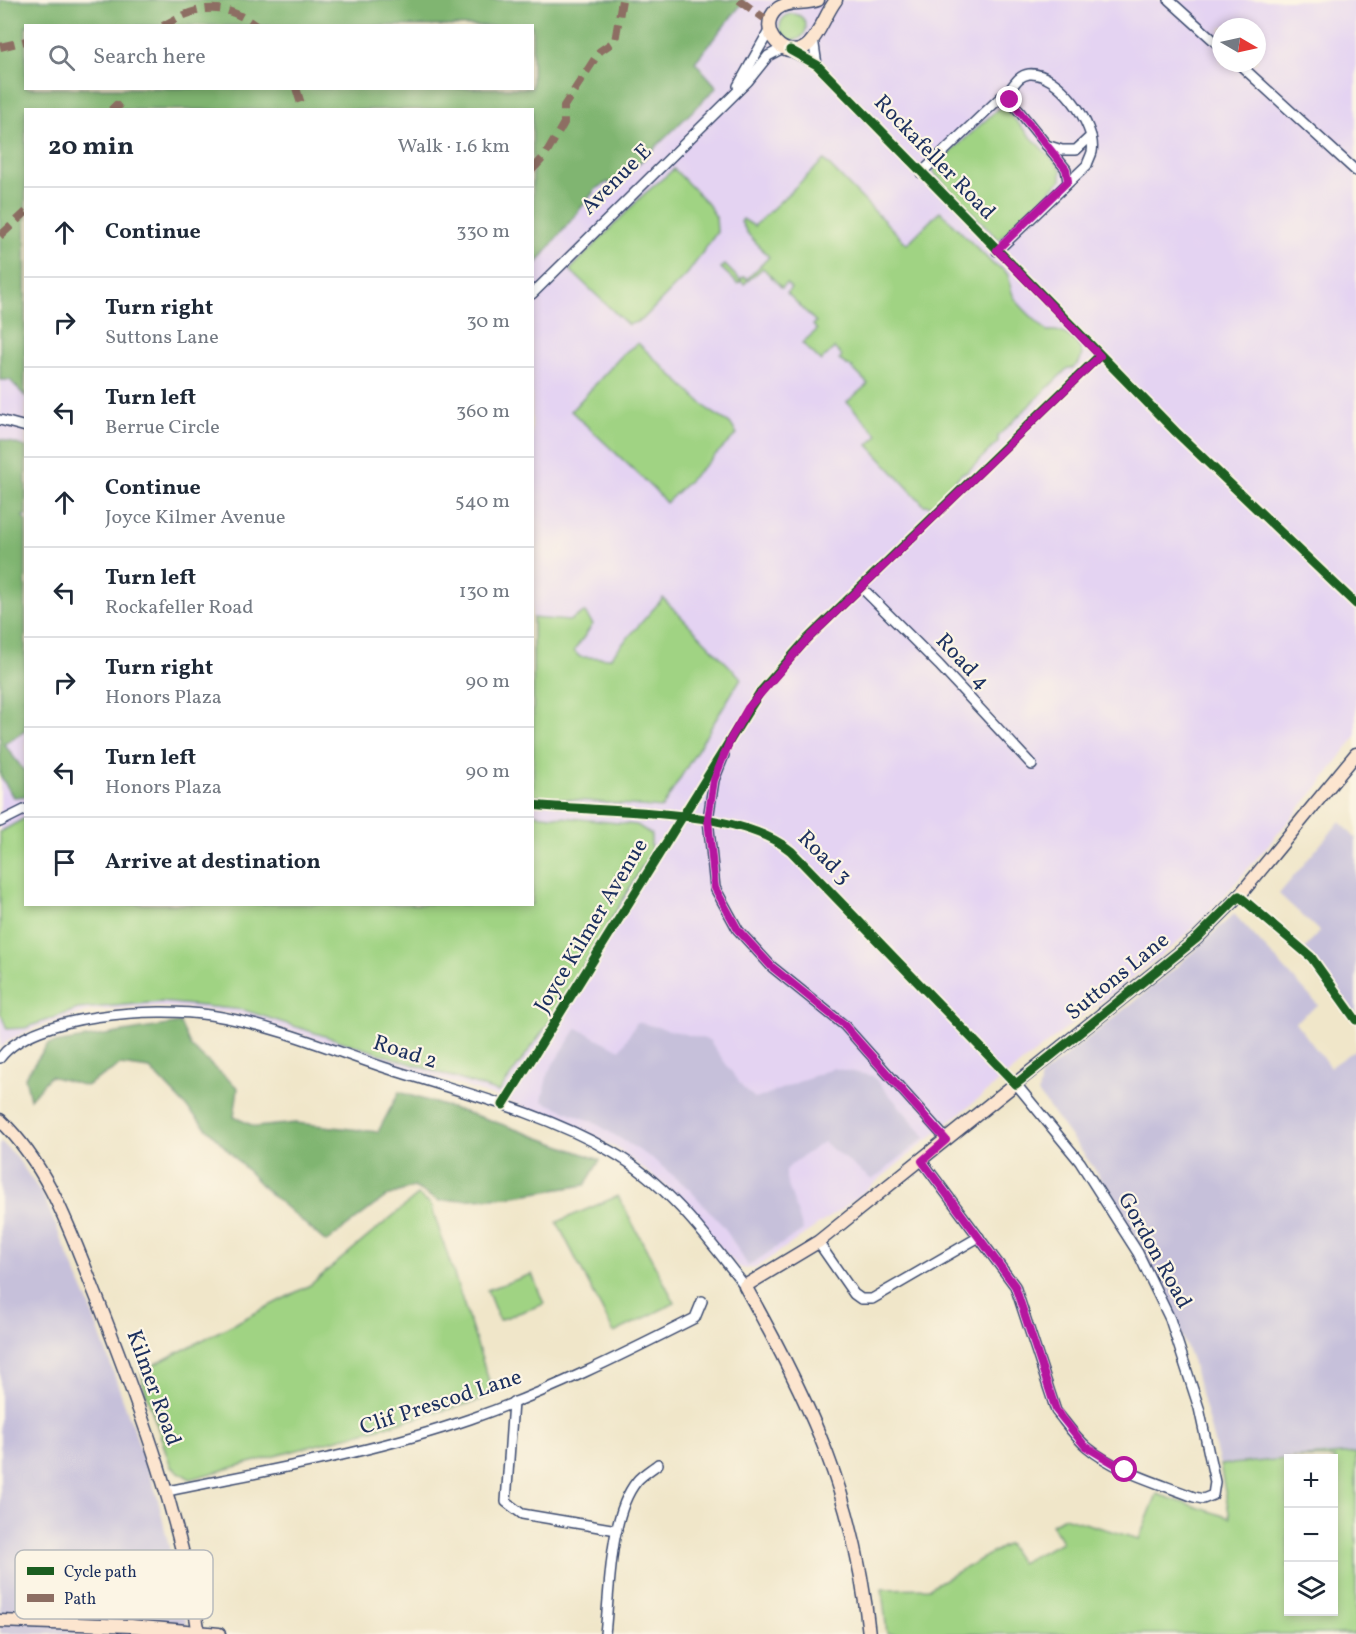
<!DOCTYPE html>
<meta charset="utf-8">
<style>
body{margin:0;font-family:Vollkorn,serif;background:#f6f6f7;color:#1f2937}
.controls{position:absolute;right:18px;bottom:18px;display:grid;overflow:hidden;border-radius:0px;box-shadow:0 3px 9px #0003}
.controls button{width:54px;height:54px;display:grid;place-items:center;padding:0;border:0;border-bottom:2px solid #e0e1e3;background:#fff;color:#1f2937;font:30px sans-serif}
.compass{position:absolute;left:1212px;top:18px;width:54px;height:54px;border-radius:50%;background:#fff;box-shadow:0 3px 9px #0003;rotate:99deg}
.stop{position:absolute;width:18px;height:18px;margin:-14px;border:4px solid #b5179e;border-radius:50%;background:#fff}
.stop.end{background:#b5179e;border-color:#fff;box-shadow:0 2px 6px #0008}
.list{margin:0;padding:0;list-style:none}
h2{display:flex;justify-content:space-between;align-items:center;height:78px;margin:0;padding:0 24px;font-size:26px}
h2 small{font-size:20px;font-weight:400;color:#747a83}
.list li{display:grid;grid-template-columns:39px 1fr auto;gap:18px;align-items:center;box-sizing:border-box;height:90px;padding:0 24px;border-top:2px solid #e0e1e3}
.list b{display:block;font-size:22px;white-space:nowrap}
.list p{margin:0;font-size:20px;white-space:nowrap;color:#747a83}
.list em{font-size:20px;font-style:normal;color:#747a83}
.icon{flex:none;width:33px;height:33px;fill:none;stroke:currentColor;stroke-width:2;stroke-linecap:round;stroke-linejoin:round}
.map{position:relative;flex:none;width:1356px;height:1634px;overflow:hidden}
.search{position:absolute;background:#fff;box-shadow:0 3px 9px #0003;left:24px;top:24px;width:510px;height:66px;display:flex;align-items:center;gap:15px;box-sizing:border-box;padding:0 21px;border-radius:0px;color:#747a83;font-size:22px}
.panel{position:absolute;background:#fff;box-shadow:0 3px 9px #0003;left:24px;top:108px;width:510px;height:798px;border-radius:0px}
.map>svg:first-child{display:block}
</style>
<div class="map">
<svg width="1356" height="1634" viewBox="0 0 1356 1634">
<rect width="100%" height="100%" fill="#fcf5e5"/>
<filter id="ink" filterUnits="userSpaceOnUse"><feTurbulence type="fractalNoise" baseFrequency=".0167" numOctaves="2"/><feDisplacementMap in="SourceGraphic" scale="12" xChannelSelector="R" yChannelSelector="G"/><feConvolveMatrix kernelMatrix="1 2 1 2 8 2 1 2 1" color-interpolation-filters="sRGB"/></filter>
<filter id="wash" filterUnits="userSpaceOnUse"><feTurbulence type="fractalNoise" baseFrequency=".008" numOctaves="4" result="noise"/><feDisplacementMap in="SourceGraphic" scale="24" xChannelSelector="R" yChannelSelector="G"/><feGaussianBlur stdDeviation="1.35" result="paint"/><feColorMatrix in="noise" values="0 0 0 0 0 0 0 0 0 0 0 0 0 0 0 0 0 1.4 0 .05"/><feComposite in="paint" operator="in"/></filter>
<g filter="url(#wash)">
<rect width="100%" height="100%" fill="#f0e6c9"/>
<path fill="#e4d3f2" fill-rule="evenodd" d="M0,0h1356v736l-38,51 -92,107 -50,50 -154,119 -172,140 -93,64 -11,2 -8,-2 -70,-79 -51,-39 -31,-16 -80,-33 -266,-85 -53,-7 -35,-1 -62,4 -53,16 -28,13 -9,9zM26,26h506v62h-506zM1221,27h36v36h-36zM26,110h506v794h-506z"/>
<g fill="#c6c0da">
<polygon points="1340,821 1356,839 1356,1013 1350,1017 1301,954 1319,931 1279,894"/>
<polygon points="1234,914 1318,1005 1295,1022 1330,1067 1356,1049 1356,1453 1220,1465 1192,1360 1148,1258 1094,1168 1038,1093 1041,1076 1172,971"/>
<polygon points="637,1022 709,1040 743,1088 756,1099 833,1068 873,1076 926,1137 872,1180 823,1142 793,1163 786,1170 786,1179 803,1230 748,1266 724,1227 688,1188 653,1159 595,1123 542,1101 548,1072 577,1028 620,1050"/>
<polygon points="0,1141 15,1155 43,1196 88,1301 157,1495 189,1634 0,1634"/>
</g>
<g fill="#a0d383" stroke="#5e8170" stroke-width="1.5">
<circle cx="793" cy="27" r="13"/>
<polygon points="1000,107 1004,108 1061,169 1061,180 999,240 934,173 934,167"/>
<path d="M824,160l83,84 33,-33 54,54c20,7 13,16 19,30 4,10 25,27 34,36 15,-2 30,7 35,23l-2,7 -7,7h-5l-70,68v6l-31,30 -5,1 -29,33 -9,-1 -56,-60 10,-10 -31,-33 21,-18 -16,-16 -13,-8 3,-4 -8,-8 -13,13 -19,-18 15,-13 -4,-5 3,-3 -29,-29 4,-5 -5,-5 -4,5 -19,-20 -19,16 -3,-3 -3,3 -17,-16 4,-3 15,15 4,-3 3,2 22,-22 -21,-23 -7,-12 2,-3 11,7z"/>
<polygon points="674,169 708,204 716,217 717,232 688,273 642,320 628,325 570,270 642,196"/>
<polygon points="638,343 710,411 730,423 737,434 666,503 654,489 571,411 624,353"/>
<polygon points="663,598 741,678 662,808 533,796 533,618 569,621 584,612 593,624 574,651 580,657 610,658"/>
<polygon points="533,814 637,825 651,834 651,852 554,1016 499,1092 244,1010 161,1002 78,1009 25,1028 7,1029 0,1012 0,832 25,818 26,904 532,904"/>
<polygon points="418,1195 431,1205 493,1393 479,1401 190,1479 171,1467 143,1384 142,1371 310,1285"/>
<polygon points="618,1196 675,1303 614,1333 557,1222"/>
<polygon points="532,1274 544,1304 499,1320 487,1290"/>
<polygon points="1356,1453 1356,1634 887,1634 882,1589 929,1588 1008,1544 1020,1563 1062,1542 1052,1524 1064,1517 1139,1539 1157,1494 1230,1518 1220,1465 1288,1459 1288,1612 1334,1612 1334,1458 1292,1458"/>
</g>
<g fill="#80b571" stroke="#4e7268" stroke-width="1.5" fill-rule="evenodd">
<path d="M0,0h745l-50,62 22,25 -103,101 -6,-6 -12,7 -63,79 -1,-158h-506l-1,286 -15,-16h-10zM26,26h506v62h-506z"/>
<polygon points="0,439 26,447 26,515 23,516 26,522 25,731 4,744 25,772 26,796 13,797 0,775"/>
<polygon points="180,1023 191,1047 238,1088 234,1117 256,1127 296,1123 378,1132 399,1092 490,1120 600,1160 585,1185 508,1197 439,1201 414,1187 387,1196 326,1242 266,1190 150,1069 120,1065 86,1086 50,1076 30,1099 25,1077 48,1044"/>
</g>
</g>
<g filter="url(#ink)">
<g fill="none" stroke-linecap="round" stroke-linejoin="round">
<g stroke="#3b4a6e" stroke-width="12">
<g id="street">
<polyline points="1169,0 1221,47"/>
<polyline points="813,38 817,65"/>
<polyline points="790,51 817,65 1176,432 1356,604"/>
<polyline points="1238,63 1356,171"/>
<polyline points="738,86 769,31"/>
<polyline points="1006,95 1066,169 1068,181"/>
<polyline points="1046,145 1062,150 1076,150 1091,136"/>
<path d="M921,173l80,-76c12,-5 13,-21 28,-23 28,-3 68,51 63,78 -1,4 -4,9 -5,13l-90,86"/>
<polyline points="532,294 748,81 768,56 783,48"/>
<polyline points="0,420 26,427"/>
<polyline points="862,588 939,665 1032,765"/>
<polyline points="724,755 714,780 708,819 715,888 738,930 772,967 844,1025 947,1140"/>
<path d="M532,805c72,8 204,1 259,46l225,233 64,78 58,91 32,66 29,89 16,74 -2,13 -10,4 -9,-2c-35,-14 -77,-25 -107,-50 -12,-10 -21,-24 -31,-36l-41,-125 -93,-125"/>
<polyline points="0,822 26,809"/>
<polyline points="1239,896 1311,957 1356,1020"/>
<path d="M0,1058c34,-45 157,-51 210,-43 59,9 117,33 173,52 77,25 159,44 229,85 56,32 94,84 133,134"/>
<polyline points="503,1105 760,692 805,641 1099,356"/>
<polyline points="818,1242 854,1294 861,1299 872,1299 979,1237"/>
<polyline points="513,1402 506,1502 522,1514 617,1530"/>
<path d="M168,1491c101,-21 204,-38 302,-72 78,-27 152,-64 225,-101l7,-17"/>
<path d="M605,1634c5,-43 4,-119 32,-153 5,-6 15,-12 21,-17"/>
</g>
</g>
<g stroke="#3b4a6e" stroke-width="15">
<g id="secondary">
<path d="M818,0c-13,5 -30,0 -41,9 -23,20 10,57 32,35 11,-11 17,-31 27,-44"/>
<path d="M0,1120c51,48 73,119 99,183 42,108 82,215 100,331"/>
<polyline points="0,1621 131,1626 219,1634"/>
<path d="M869,1634c-14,-137 -58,-230 -124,-348l73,-44 378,-303 43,-43 117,-142"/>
</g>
</g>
<use href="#street" stroke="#fff" stroke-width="9"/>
<use href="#secondary" stroke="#fce5cf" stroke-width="12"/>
<g stroke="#8d6e63" stroke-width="8" stroke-dasharray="15 8" stroke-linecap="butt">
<polyline points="739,0 764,18"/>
<path d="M163,26c34,-20 59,-26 93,0"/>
<polyline points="0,47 26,41"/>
<polyline points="296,88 303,110"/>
<polyline points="111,110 116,105 120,110"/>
<polyline points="532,170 545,156 564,123 564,106 600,51 615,41 622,0"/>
<polyline points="0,236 26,212"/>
</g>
<g stroke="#fcf5e5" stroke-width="13">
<g id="cycleway">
<polyline points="790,50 817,65 1176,432 1356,604"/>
<path d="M532,805c72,8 204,1 259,46l225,233 180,-145 43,-43 72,61 45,63"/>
<polyline points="503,1105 760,692 805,641 1099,356"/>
</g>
</g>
<use href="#cycleway" stroke="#1b5e20" stroke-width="9"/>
</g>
</g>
<g fill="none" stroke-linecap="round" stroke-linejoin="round" filter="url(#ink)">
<polyline stroke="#b5179e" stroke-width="8" points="1010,100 1066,169 1068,181 997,250 1100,356 806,641 748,708 731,738 714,780 708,819 715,888 738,930 772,967 844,1025 946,1140 922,1161 1015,1286 1056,1410 1085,1446 1125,1470"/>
</g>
<g text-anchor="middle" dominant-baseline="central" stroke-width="4.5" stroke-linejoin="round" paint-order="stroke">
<g font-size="22" fill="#1b2f5e" stroke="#fcf5e5">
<text transform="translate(934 158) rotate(46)">Rockafeller Road</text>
<text transform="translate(617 180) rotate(-45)">Avenue E</text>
<text transform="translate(962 662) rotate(47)">Road 4</text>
<text transform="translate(824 858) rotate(45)">Road 3</text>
<text transform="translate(592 926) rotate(-59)">Joyce Kilmer Avenue</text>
<text transform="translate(1118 977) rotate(-39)">Suttons Lane</text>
<text transform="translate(405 1053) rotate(18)">Road 2</text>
<text transform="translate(1154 1251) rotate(61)">Gordon Road</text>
<text transform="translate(153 1388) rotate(70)">Kilmer Road</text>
<text transform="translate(441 1403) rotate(-18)">Clif Prescod Lane</text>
</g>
</g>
<rect x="15" y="1550" width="198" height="69" rx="9" fill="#fcf5e5" stroke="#b8babc" stroke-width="1.5"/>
<rect x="27" y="1567" width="27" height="8" fill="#1b5e20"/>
<rect x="27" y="1594" width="27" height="8" fill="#8d6e63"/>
<g font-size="16" fill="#1b2f5e">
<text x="64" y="1577">Cycle path</text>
<text x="64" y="1604">Path</text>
</g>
</svg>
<div class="controls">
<button>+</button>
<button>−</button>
<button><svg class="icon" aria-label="layers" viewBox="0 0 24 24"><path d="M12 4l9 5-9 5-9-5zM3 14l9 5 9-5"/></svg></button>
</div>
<svg class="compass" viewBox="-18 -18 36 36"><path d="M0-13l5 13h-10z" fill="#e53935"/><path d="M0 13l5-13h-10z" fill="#747a83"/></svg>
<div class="stop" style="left:1125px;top:1470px"></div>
<div class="stop end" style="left:1010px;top:100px"></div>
<div class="search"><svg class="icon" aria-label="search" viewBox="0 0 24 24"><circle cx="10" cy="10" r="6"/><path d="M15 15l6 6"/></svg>Search here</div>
<section class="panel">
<h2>20 min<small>Walk · 1.6 km</small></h2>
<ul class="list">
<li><svg class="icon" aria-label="ahead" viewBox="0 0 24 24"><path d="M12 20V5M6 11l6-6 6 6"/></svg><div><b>Continue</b></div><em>330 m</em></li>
<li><svg class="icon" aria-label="right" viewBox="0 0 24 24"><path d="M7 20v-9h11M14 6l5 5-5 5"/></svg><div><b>Turn right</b><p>Suttons Lane</p></div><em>30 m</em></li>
<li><svg class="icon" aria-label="left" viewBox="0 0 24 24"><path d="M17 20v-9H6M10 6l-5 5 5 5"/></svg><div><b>Turn left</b><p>Berrue Circle</p></div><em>360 m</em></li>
<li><svg class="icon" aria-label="ahead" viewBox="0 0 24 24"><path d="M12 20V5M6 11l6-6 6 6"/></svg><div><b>Continue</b><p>Joyce Kilmer Avenue</p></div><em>540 m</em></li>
<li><svg class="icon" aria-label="left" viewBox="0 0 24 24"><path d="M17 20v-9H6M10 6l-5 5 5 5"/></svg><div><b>Turn left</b><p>Rockafeller Road</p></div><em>130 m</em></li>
<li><svg class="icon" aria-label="right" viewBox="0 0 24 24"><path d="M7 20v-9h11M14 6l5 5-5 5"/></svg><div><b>Turn right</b><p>Honors Plaza</p></div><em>90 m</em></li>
<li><svg class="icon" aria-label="left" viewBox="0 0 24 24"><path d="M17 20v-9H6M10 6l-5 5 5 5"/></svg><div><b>Turn left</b><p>Honors Plaza</p></div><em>90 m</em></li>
<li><svg class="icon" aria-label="arrive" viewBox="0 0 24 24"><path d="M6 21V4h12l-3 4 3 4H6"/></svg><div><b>Arrive at destination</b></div></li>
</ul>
</section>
</div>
